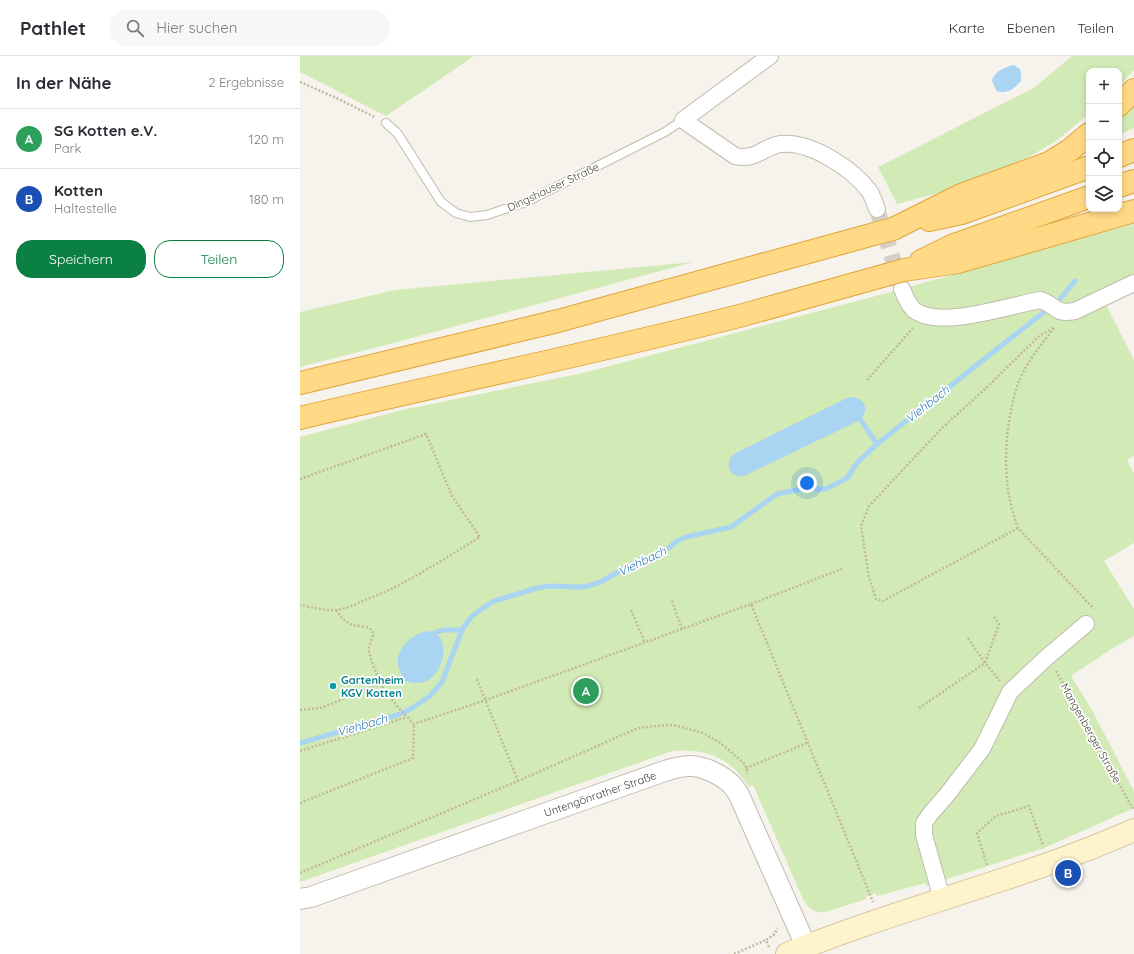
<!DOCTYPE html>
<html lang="de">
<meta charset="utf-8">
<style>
body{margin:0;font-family:Quicksand,sans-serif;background:#f7f7f7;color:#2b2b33}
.controls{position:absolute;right:12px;top:12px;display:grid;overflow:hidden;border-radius:8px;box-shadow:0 2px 6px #0003}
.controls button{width:36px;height:36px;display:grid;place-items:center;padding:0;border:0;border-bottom:1px solid #e1e1e2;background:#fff;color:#2b2b33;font:20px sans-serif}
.you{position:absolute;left:507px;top:427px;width:14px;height:14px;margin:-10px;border:3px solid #fff;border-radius:50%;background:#1a73e8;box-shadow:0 0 0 6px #1a73e833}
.badge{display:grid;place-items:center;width:26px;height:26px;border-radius:50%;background:#0b8043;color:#fff;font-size:13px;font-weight:700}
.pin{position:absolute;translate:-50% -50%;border:2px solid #fff;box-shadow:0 1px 4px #0006}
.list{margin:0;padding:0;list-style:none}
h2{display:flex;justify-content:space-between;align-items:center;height:52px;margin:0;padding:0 16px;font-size:17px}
h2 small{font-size:13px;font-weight:400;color:#7c7c81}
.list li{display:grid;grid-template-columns:26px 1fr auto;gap:12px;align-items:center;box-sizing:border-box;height:60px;padding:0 16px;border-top:1px solid #e1e1e2}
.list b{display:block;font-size:15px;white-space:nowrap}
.list p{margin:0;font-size:13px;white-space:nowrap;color:#7c7c81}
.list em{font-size:13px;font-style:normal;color:#7c7c81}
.actions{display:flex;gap:8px;padding:12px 16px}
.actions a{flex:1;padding:9px 0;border:1px solid #0b8043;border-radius:16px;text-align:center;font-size:14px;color:#0b8043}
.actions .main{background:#0b8043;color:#fff}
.icon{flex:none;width:22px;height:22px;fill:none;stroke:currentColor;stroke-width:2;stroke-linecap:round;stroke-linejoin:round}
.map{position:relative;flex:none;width:834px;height:898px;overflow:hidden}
header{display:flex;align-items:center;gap:24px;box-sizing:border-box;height:56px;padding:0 20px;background:#fff;border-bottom:1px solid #e1e1e2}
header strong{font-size:19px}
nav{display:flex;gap:22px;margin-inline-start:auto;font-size:14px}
.search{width:280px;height:36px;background:#f7f7f7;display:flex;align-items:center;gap:10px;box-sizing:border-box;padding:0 14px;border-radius:16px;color:#7c7c81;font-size:15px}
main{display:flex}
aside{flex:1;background:#fff}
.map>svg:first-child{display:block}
</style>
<header>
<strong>Pathlet</strong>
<div class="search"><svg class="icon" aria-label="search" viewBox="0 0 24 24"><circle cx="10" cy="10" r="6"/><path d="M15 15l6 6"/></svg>Hier suchen</div>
<nav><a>Karte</a><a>Ebenen</a><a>Teilen</a></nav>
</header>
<main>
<aside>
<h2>In der Nähe<small>2 Ergebnisse</small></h2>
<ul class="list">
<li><span class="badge" style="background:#2e9e5b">A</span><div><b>SG Kotten e.V.</b><p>Park</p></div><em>120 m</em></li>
<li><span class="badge" style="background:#1a4fb4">B</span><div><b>Kotten</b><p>Haltestelle</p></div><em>180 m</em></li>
</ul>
<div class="actions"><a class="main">Speichern</a><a>Teilen</a></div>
</aside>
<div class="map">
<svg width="834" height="898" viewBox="0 0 834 898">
<rect width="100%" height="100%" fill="#f6f3ec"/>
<g fill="#d2eab5">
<polygon points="0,0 174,0 86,60 0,16"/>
<polygon points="772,0 834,0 834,14 819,30 819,15 789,15 789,58 756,85 729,101 664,130 597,148 578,111 734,32"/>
<polygon points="834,46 834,72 819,79 819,61"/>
<path d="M834,168v52l-34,17 34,67v96l-7,4 7,13v70l-30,18 30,48v27l-21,12 -42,28 22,36 41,79v17l-90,40 -118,38 -1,-3 -48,13 -2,-3 -9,4 1,2 -42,13c-10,1 -15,-2 -21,-11l-51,-116 -4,2c-19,-30 -43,-39 -77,-36l-372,131v-445l102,-27 181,-37 308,-81z"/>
<polygon points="394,206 86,289 0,311 0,256 95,234"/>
</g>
<g fill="#a9d4f2">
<path d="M714,9l6,4 1,5v7c-8,8 -12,13 -24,10l-3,-5 -2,-6c3,-9 13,-13 22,-15z"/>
<path d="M549,341c16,-1 22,15 9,24l-114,55c-14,3 -21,-13 -10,-22z"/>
<path d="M130,575c4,2 8,4 11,8 7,13 -2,39 -17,43 -6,2 -12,1 -19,-1 -9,-15 -11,-27 3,-40 8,-7 12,-9 22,-10z"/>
</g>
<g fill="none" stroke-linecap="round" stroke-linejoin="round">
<g stroke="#a9d4f2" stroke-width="5">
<polyline points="759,244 775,225"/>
<polyline points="560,363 577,388"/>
<polyline points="134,577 143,574 162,574"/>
<polyline points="0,687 97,659 109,654 130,640 142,626 162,574 171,561 183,552 194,545 237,532 250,530 278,531 288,530 301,526 330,509 359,500 377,485 386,481 431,471 477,438 502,433 526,433 547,422 557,407 577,388 744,256"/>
</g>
<polyline stroke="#d4d0c8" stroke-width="16" stroke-dasharray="16 8" stroke-linecap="butt" points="577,153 600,226"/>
<g stroke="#c2bbae" stroke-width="10">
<polyline id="service" points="86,67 98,78 141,146 156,157 170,161 187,159 226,146 365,76 383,64"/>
</g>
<g stroke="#c2bbae" stroke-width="18">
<g id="minor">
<path d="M470,0l-87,64 52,36c21,5 29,-10 46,-12 30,-3 72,25 89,48 3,6 5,11 7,17"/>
<path d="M602,233c3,8 6,15 12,21 25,20 97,-5 126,-10 8,2 11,6 18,10 5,3 11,2 17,1l59,-28"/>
<polyline points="642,843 624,779 624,767 631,757 646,740 682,693 710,636 746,602 786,568"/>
</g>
</g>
<g stroke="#c2bbae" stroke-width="22">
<path id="tertiary" d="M0,843l11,-2 210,-75 141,-50c9,-3 18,-6 28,-6 14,0 32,9 42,19 3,3 5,7 7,10l67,151"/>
</g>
<g stroke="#d6c79b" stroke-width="24">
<path id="secondary" d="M487,898c114,-47 235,-74 347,-124"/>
</g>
<g stroke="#e0a43c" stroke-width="24">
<g id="trunk">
<polyline points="819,49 834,34"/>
<polyline points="819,100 834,94"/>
<polyline points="819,130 834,125"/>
<polyline points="629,164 662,157 789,111"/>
<polyline points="593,173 661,139 749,107 770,94 789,78"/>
<polyline points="621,205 654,189 789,141"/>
<polyline points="604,214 658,206 834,155"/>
<polyline points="0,327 258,265 574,178"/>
<path d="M0,362c147,-35 296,-65 443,-103 48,-13 95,-27 143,-40"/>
</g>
</g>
<g stroke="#c4b79f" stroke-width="2.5" stroke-dasharray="2 2" stroke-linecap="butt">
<polyline points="0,26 32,40 75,61"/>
<path d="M754,272c-12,16 -26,32 -34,51 -4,9 -7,21 -9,32 -8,39 -7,79 7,117l76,81"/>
<polyline points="567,324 613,272"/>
<path d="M0,423l126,-45 26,62 28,41c-37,22 -74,48 -115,63 -9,4 -19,9 -29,10 -9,1 -27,-3 -36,-5"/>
<polyline points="718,472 583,545 576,543 569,521 561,470 569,450 641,373 685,333 738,281 755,271"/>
<polyline points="372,545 382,573"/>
<polyline points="451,548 542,513"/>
<path d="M36,554c7,10 11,15 24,16 3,1 7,1 9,2 9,6 0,14 0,20 -1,7 9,28 11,36"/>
<polyline points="331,554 345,587"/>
<polyline points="668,582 685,607 700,625"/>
<polyline points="756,615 833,753"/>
<polyline points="177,623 218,725"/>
<polyline points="619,652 685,607 699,568 694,561"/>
<polyline points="0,654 21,652 80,628 96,649 114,668 186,644 451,548 573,846"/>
<polyline points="0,695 107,661"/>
<polyline points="446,712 507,687"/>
<polyline points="0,747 113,702 114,668"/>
<polyline points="687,809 677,777 696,760 729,750 743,789"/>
<polyline points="0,817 218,725 338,672 356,670 373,669 403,677 419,686 445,708 447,715 447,718"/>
<polyline points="469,891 466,884 475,878 477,872"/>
<polyline points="434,898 466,884"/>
</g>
<use href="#service" stroke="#fff" stroke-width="8"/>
<use href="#minor" stroke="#fff" stroke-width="16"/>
<use href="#tertiary" stroke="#fff" stroke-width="20"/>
<use href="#secondary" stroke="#fff3cd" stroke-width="22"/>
<use href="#trunk" stroke="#ffd985" stroke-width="22"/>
<g stroke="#e0a43c" stroke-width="24" stroke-linecap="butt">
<g id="trunk-bridge">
<polyline points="574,178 593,173"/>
<polyline points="586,219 604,214"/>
</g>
</g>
<use href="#trunk-bridge" stroke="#ffd985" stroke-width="22"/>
</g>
<circle fill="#0f9aa8" stroke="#fff" stroke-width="1.5" cx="33" cy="630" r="4"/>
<g text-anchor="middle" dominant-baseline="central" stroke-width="3.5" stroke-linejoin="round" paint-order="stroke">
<g font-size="11" fill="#4b4439" stroke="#fff">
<text transform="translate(253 131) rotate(-25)">Dingshauser Straße</text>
<text transform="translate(791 677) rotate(61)">Mangenberger Straße</text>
<text transform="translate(300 738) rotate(-19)">Untengönrather Straße</text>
</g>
<g font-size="11" font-weight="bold" fill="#0d838f" stroke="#fff" text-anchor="start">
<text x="41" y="624">Gartenheim<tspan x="41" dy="13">KGV Kotten</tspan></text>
</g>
<g font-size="12" font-style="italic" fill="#2e7ab2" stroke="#fff">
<text transform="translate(627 348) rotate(-38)">Viehbach</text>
<text transform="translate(342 505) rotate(-26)">Viehbach</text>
<text transform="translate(62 669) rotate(-16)">Viehbach</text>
</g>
</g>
</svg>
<div class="controls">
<button>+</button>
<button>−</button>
<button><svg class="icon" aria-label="locate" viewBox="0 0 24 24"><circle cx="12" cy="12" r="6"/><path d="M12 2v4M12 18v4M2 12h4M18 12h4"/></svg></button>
<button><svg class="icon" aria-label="layers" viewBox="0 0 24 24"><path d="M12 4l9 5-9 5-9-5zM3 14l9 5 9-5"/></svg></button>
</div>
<div class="you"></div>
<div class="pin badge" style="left:286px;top:635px;background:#2e9e5b">A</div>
<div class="pin badge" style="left:768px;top:817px;background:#1a4fb4">B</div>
</div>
</main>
